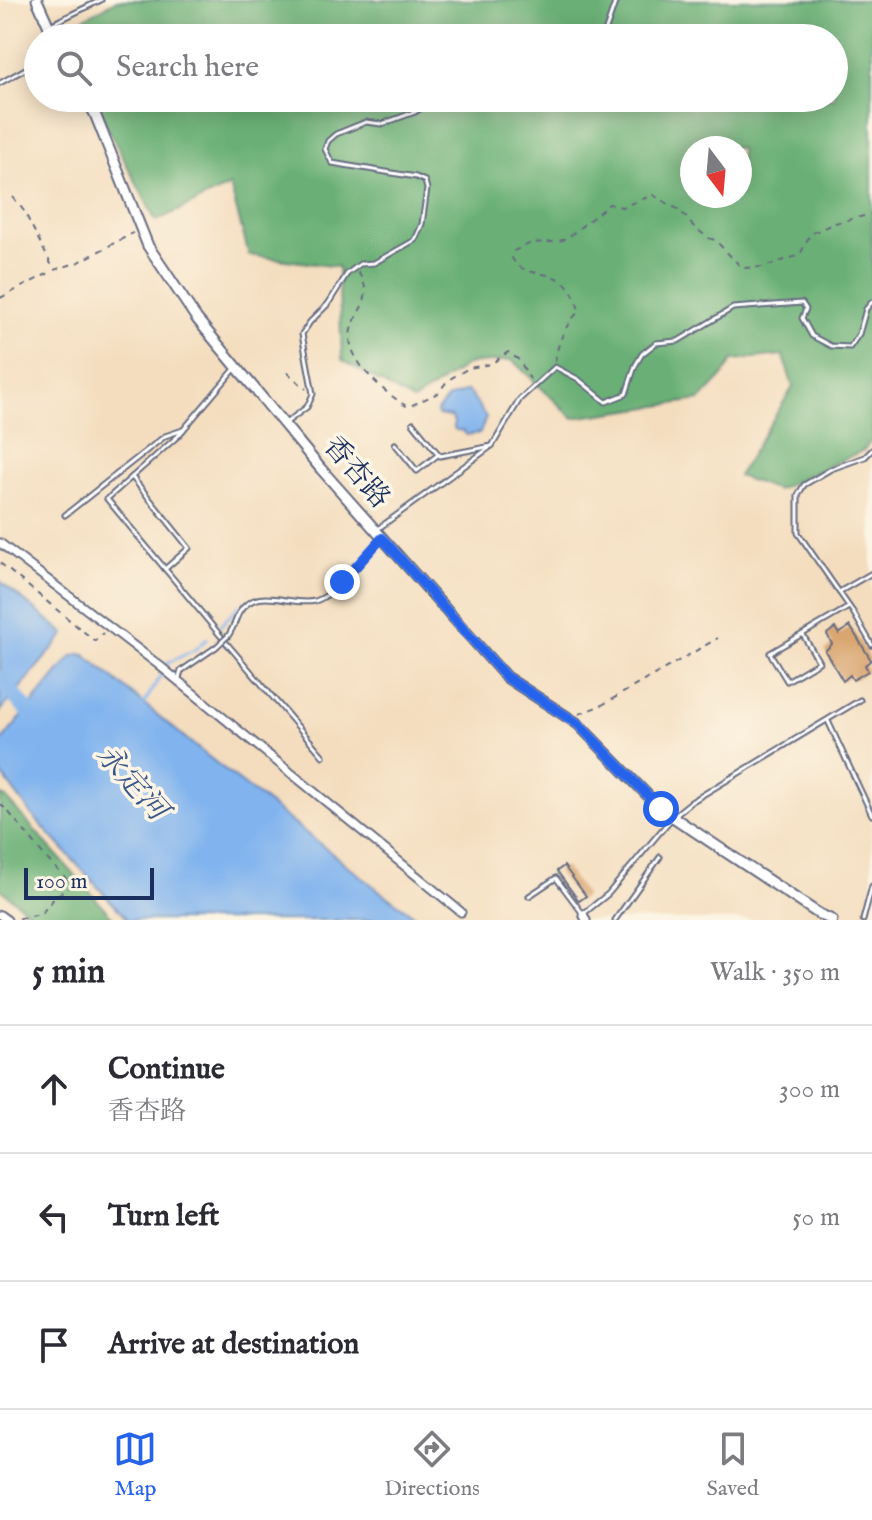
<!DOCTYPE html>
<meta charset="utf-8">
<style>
body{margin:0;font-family:"IM FELL English","Noto Serif SC",serif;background:#f7f7f7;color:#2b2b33}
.compass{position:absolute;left:680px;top:136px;width:72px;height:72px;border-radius:50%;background:#fff;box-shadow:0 4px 20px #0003;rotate:164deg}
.scale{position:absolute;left:24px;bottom:20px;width:130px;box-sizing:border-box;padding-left:8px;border:4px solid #1b2f5e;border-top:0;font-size:22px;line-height:28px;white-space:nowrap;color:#1b2f5e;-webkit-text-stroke:6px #fcf5e5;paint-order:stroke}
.stop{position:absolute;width:24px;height:24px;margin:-18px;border:6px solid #2563eb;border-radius:50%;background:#fff}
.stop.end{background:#2563eb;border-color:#fff;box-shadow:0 2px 8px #0008}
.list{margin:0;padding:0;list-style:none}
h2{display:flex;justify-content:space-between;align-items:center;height:104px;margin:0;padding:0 32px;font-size:34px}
h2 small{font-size:26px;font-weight:400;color:#7c7c81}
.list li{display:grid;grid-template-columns:52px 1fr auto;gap:24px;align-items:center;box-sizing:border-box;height:128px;padding:0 32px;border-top:2px solid #e1e1e2}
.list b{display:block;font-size:30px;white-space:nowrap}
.list p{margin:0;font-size:26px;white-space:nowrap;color:#7c7c81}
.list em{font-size:26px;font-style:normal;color:#7c7c81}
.icon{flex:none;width:44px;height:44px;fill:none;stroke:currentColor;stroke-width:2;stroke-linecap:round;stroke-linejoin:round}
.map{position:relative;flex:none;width:872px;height:920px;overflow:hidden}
.search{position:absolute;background:#fff;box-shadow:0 4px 20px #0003;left:24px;right:24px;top:24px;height:88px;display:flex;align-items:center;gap:20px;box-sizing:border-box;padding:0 28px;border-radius:44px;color:#7c7c81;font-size:30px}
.sheet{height:488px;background:#fff}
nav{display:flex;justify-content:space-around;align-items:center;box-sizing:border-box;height:112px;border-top:2px solid #e1e1e2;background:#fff;font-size:22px;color:#7c7c81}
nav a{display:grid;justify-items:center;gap:4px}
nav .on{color:#2563eb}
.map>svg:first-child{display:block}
</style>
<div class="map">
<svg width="872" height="920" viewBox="0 0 872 920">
<rect width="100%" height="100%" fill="#fcf5e5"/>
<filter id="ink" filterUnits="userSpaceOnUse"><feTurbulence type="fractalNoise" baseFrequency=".0125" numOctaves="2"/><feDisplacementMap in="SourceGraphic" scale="16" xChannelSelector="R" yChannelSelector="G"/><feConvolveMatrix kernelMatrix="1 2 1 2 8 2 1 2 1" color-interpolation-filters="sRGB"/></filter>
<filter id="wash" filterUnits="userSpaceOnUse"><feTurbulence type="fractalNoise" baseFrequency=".006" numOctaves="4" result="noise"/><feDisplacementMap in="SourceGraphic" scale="32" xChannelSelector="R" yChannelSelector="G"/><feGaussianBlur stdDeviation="1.8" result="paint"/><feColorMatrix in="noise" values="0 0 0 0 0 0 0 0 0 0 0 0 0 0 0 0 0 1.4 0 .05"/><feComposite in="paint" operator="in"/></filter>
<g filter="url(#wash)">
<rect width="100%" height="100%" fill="#f4ddbe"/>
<g fill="#6ab076" stroke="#42706a" stroke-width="2" fill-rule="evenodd">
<path d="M117,0h755v440l-8,10 -87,40 -39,-14 55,-89 -10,-32 -50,5 -11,17 -22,23 -127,18 -61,-58 -44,4 -55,37 -71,-41 -4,-93 -89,-12 -19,-69 -74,35 -64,-123h742v-60h-773l-3,-5zM692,148h48v48h-48z"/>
<polygon points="0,795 6,798 115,920 39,920 0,889"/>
</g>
<g fill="#81b4ee" stroke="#4e72a6" stroke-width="2">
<path d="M467,391c6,4 13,19 19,26l-6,16 -14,2 -2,-4 -8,-1 -2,-2v-6l-3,-5 -13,-2 -1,-4 11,-13z"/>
<polygon points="0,581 65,634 0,712"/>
<polygon points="79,654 85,655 201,751 380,891 421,920 128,920 33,816 0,772 0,743 71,657"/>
</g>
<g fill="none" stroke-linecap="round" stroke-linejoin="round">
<g stroke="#81b4ee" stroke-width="3">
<polyline points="220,626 239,606"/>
<polyline points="142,707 168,663 194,650 207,639"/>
</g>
<polyline stroke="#81b4ee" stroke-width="16" points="0,679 40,725"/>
</g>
<g id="blocks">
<g fill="#d9a56f">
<polygon points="850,626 871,660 865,665 868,671 853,680 850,675 843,681 825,651 832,644 827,634 835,628 839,634"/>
<polygon points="564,866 586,896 579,901 557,871"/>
</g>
</g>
</g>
<g filter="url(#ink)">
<use href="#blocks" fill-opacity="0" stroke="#676c80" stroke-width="2"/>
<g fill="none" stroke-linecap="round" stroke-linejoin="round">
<g stroke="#676c80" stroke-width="7">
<g id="service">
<polyline points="52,24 101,0"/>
<polyline points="603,38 616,0"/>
<polyline points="0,83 38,62"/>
<polyline points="234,370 178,436 107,499 229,646 323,756"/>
<polyline points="287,422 307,407 313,394 302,334 310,322 328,304 347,274 360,264 374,263 415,240 422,224 427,189 425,181 416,177 332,163 325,149 328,141 336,134 366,122 382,124 415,112 437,98"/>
<polyline points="413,423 440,456 492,446 520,399 555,367 578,379 606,402 626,394 635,366 642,354 656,343 678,341 733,308 802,303 806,309 802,318 812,336 831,346 850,347 859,334 866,309 872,302"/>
<polyline points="395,444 417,471 439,454"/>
<polyline points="872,450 865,457 831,469 804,485 798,495 798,533 853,612 872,645"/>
<polyline points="132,477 189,548 165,569"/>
<polyline points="65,515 165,436 183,430"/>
<polyline points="379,528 489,448"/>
<polyline points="839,592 872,573"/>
<polyline points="803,635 819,662 787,681 770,653 849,607"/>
<path d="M228,636c5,-7 7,-15 11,-23 17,-29 51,-6 76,-12 21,-6 50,-44 64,-60"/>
<polyline points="179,678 181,671 216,647"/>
<polyline points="828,721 872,815"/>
<polyline points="676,814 691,802 860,700"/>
<polyline points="529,896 556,878 583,914 608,894 671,819"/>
<polyline points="615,920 660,857"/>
<polyline points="863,920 872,886"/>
</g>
</g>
<g stroke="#676c80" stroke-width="11">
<g id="minor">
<polyline points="0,543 160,666 461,912"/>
<polyline points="583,914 586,920"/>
<polyline points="0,915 7,920"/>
</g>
</g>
<g stroke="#676c80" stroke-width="13">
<g id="tertiary">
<polyline points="37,0 54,38"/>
<polyline points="86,98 95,114 148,246 197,319 321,469 506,677 578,724 661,809 819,914 832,920"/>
</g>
</g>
<g stroke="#676c80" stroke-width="2" stroke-dasharray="6 6" stroke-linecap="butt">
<polyline points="13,197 24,211 54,270 79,262 133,233"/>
<path d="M358,272c17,26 1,33 -7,58 -8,29 35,64 57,77l30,-14 10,-13 21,-12 22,-4 17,-12 11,8 11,19"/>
<polyline points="0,298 53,271"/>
<path d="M555,362c3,-21 10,-36 24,-51 -11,-53 -53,-26 -67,-53l2,-7 17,-8 24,-1 11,-3 43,-35 13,3 31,-12 28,16 11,14 16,13 7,2 27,28 21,-1 37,-12 10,-21 25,-11 37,-9"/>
<polyline points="287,372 306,389"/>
<polyline points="0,563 95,641 103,633"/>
<polyline points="579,714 602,705 718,638"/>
<polyline points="0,804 7,810 48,860 72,885 56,896 41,914 15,919"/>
</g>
<use href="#service" stroke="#fff" stroke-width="3"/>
<use href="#minor" stroke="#fff" stroke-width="7"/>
<use href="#tertiary" stroke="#fff" stroke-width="9"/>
<g stroke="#676c80" stroke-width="7" stroke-linecap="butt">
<polyline id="service-bridge" points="216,647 228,636"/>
</g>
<use href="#service-bridge" stroke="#fff" stroke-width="3"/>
</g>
</g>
<g fill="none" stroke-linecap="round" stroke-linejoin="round" filter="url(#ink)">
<polyline stroke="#2563eb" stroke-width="10" points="342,582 382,538 506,677 578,724 661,809"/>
</g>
<g text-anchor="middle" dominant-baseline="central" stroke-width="7" stroke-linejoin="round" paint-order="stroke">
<g font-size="28" fill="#1b2f5e" stroke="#fcf5e5">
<text transform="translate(356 473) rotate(49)">香杏路</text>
</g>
<g font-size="30" font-style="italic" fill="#3a5789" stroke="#fcf5e5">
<text transform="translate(131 783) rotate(48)">永定河</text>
</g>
</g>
</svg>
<svg class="compass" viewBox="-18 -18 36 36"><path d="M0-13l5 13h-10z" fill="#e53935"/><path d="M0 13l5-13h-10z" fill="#7c7c81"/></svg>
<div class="scale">100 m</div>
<div class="stop" style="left:661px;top:809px"></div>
<div class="stop end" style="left:342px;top:582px"></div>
<div class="search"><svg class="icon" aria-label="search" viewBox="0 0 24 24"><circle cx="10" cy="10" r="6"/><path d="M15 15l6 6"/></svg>Search here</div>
</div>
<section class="sheet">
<h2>5 min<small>Walk · 350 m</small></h2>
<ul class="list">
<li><svg class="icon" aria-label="ahead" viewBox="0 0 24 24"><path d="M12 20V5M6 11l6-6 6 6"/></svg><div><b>Continue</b><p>香杏路</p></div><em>300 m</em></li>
<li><svg class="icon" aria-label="left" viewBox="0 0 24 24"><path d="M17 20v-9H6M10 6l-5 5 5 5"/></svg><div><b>Turn left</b></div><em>50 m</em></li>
<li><svg class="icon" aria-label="arrive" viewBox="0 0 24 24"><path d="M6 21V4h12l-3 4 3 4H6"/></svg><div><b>Arrive at destination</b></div></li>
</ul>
</section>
<nav>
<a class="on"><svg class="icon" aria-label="map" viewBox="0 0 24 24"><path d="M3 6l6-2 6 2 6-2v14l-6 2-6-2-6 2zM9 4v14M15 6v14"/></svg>Map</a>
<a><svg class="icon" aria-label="directions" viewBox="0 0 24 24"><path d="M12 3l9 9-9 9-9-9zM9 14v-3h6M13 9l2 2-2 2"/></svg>Directions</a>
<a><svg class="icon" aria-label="saved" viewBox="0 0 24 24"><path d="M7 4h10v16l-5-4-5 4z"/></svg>Saved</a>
</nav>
